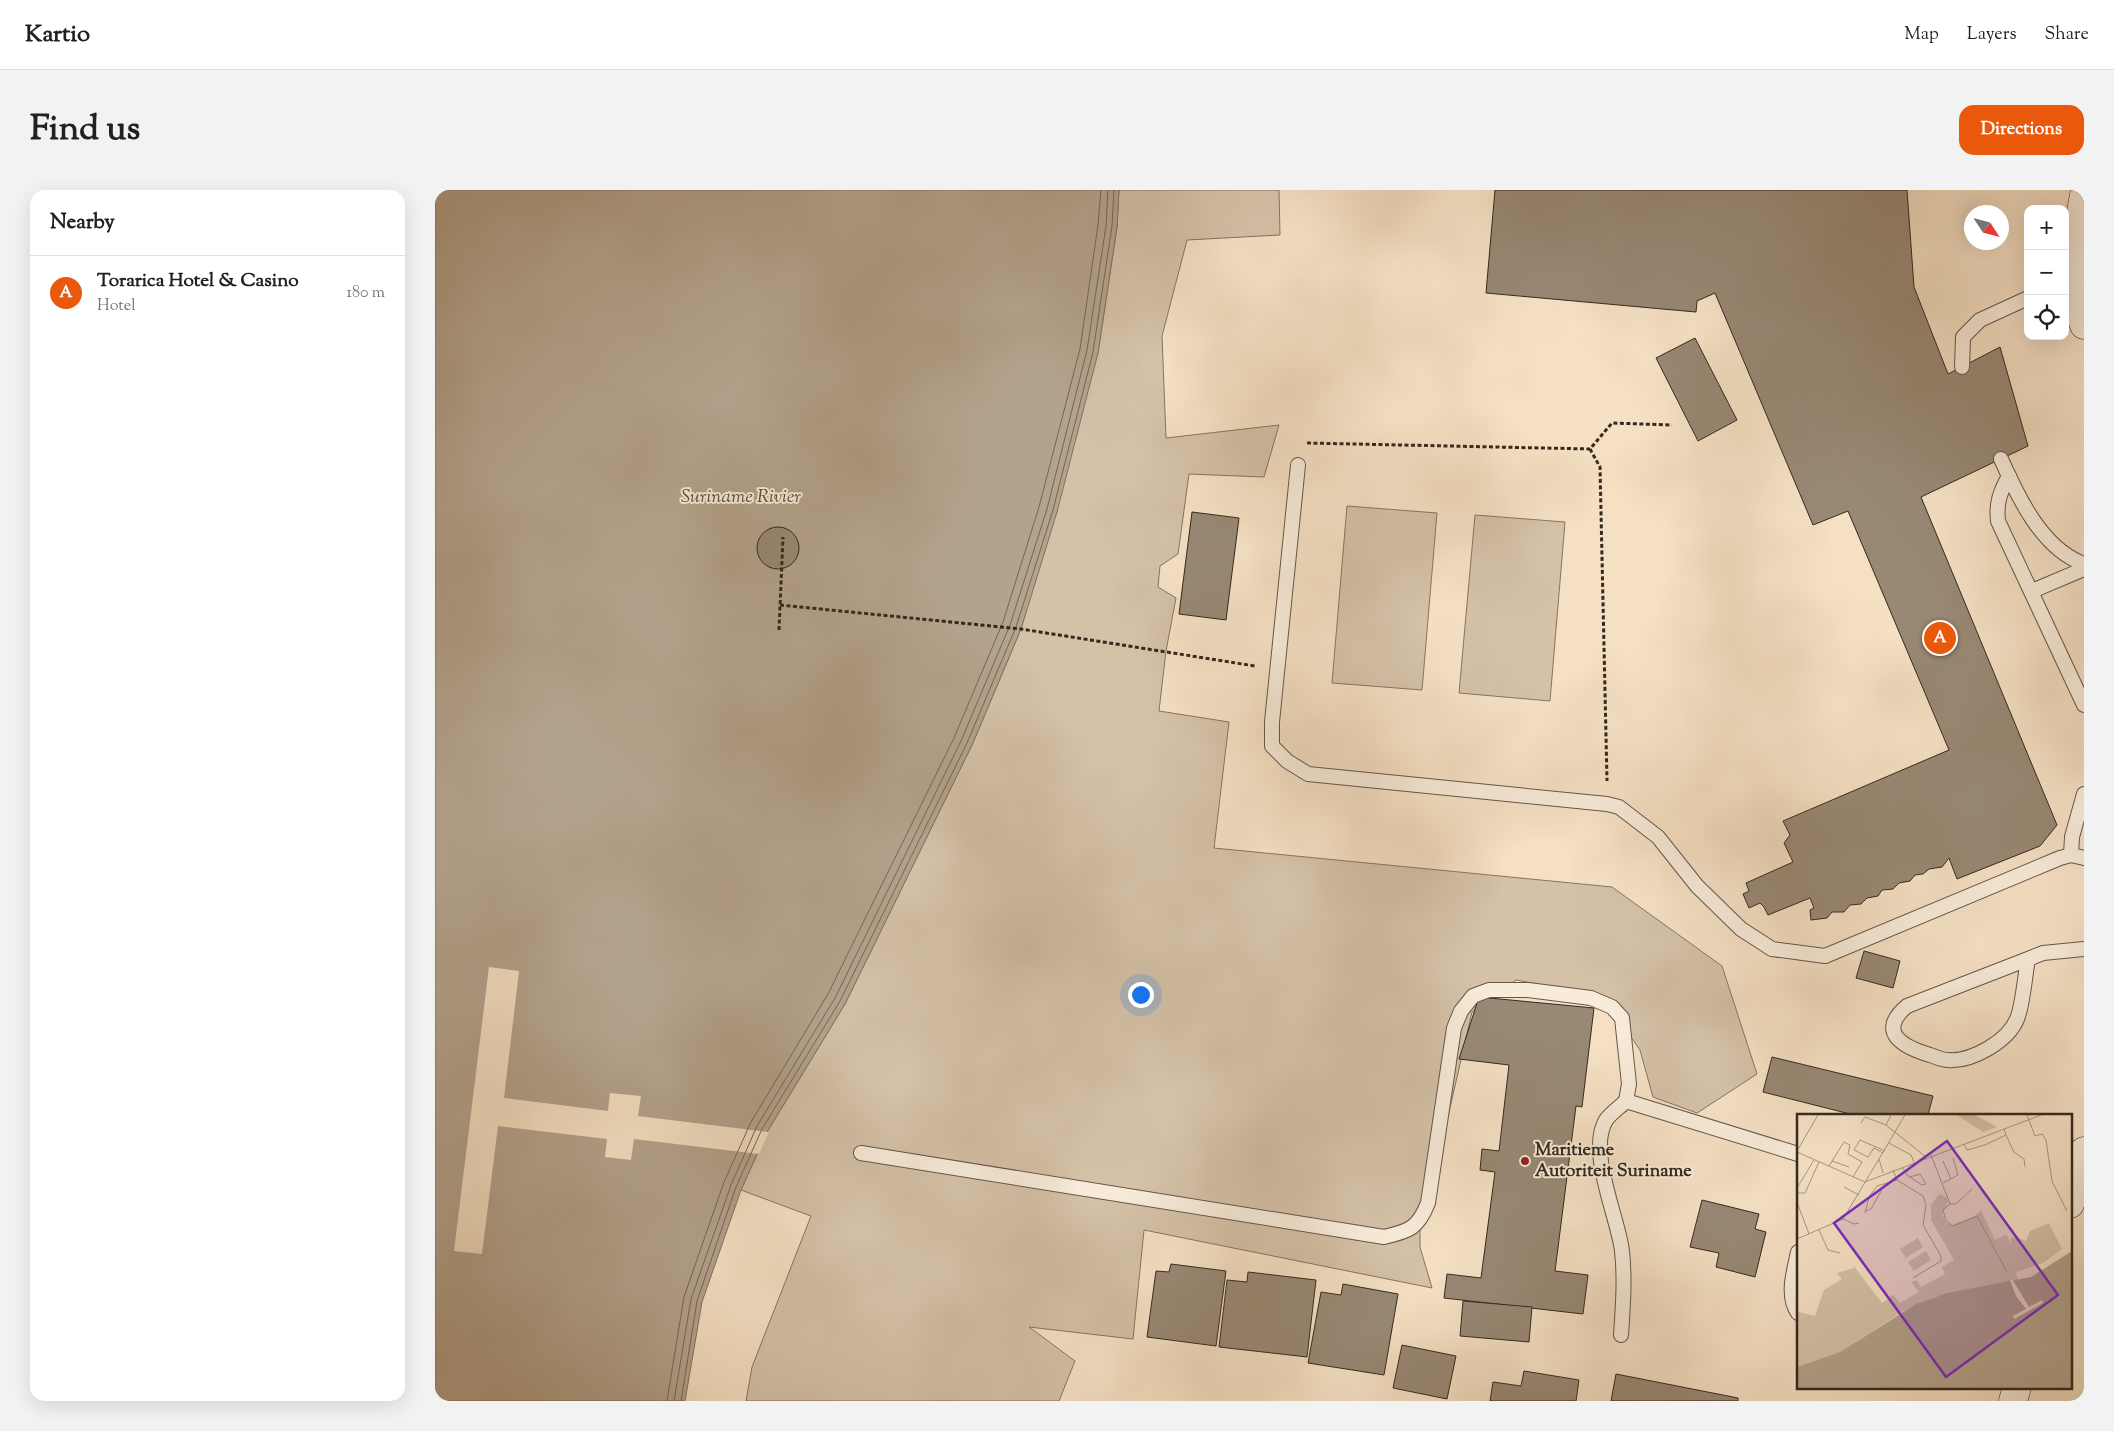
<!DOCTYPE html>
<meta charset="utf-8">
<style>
body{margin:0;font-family:"Sorts Mill Goudy",serif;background:#f2f2f2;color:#202124}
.controls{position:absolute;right:15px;top:15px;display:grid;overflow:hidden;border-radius:10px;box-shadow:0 5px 20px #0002}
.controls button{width:45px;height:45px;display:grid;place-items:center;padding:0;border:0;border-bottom:1px solid #e0e0e0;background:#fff;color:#202124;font:25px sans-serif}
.compass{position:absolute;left:1529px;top:15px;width:45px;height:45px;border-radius:50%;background:#fff;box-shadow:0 5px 20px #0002;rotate:126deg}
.you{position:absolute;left:705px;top:804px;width:18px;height:18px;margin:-12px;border:4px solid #fff;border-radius:50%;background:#1a73e8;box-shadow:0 0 0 8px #1a73e833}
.badge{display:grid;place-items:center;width:32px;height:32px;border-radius:50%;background:#ea580c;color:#fff;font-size:16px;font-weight:700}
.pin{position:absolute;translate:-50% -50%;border:2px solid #fff;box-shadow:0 1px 5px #0006}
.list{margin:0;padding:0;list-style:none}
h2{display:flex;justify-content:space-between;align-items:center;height:65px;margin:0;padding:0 20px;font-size:21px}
h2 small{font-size:16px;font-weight:400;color:#757577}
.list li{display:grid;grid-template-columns:32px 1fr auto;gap:15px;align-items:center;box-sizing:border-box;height:75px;padding:0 20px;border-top:1px solid #e0e0e0}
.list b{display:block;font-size:19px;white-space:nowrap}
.list p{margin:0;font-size:16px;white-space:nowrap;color:#757577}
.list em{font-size:16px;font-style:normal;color:#757577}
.icon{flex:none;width:28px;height:28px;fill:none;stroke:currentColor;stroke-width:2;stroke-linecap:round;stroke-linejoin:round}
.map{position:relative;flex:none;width:1649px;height:1211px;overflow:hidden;border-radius:15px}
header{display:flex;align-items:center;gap:30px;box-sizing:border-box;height:70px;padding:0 25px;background:#fff;border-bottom:1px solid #e0e0e0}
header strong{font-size:24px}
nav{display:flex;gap:28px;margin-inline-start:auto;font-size:18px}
.intro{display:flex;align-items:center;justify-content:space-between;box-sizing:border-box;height:120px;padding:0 30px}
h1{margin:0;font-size:35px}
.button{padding:12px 22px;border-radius:15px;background:#ea580c;color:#fff;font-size:18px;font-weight:700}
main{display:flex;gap:30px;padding:0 30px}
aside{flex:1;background:#fff;border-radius:15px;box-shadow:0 5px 20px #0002}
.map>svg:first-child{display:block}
</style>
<header>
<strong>Kartio</strong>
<nav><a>Map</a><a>Layers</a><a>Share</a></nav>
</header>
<div class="intro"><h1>Find us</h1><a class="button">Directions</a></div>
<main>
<aside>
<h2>Nearby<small></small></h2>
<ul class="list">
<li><span class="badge">A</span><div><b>Torarica Hotel &amp; Casino</b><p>Hotel</p></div><em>180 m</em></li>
</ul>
</aside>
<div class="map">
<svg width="1649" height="1211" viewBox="0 0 1649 1211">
<rect width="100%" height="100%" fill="#f5e0c4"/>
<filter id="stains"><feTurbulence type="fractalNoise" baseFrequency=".004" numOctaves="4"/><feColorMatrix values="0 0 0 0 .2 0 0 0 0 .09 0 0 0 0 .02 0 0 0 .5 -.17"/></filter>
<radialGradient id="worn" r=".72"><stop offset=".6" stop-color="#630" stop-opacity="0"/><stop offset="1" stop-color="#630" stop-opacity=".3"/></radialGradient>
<g fill="#d4c1a8" stroke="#847563">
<polygon points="684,0 844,0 845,45 752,50 727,146 731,248 844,235 829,287 754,284 743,364 725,376 723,397 741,408 731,461 724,521 794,532 779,658 1177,697 1287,776 1322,884 1262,923 1218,907 1205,860 1167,806 1081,790 1037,822 1003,970 985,1028 985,1057 997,1098 709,1040 698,1149 594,1137 640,1171 624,1211 311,1211 317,1177 376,1026 306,1000 332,942 410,814 537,555 586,439 663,163 682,37"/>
<polygon points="912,316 1002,323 987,500 897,493"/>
<polygon points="1040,325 1130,332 1115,511 1024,503"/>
</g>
<polygon fill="#b3a28c" stroke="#807260" points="0,0 684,0 682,37 663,163 622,322 586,439 537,555 410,814 332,942 306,1000 267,1112 250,1211 0,1211"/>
<polygon fill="#f5e0c4" points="54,777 84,781 69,908 173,921 175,903 206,906 203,926 334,942 324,964 199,949 196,970 170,967 172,949 63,936 47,1064 19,1061"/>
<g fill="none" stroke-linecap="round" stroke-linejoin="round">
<g stroke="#746655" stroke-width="1">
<polyline points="232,1211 249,1107 289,992 316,932 393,804 519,548 568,432 604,317 645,159 663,35 666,0"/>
<polyline points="239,1211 256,1109 296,995 322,936 400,808 526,551 575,435 612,319 652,160 671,36 673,0"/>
<polyline points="246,1211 262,1111 301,997 327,939 405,811 532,553 581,437 618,320 658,162 677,36 679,0"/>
</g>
</g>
<g fill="#988874" stroke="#34291e">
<polygon points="1060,0 1472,0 1479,97 1513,184 1565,157 1593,256 1486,307 1622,635 1605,656 1522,689 1514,668 1507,677 1494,679 1488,684 1480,685 1475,691 1464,693 1458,699 1447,700 1443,706 1432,708 1426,714 1415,715 1409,722 1397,722 1392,728 1376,730 1375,720 1379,718 1375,708 1333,725 1329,717 1325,713 1314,718 1308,704 1314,701 1311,693 1358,672 1349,653 1355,645 1348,631 1514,560 1413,321 1378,335 1280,103 1262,111 1261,122 1051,103"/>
<polygon points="1260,148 1302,230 1263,251 1221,168"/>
<polygon points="757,322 804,328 791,430 744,424"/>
<circle cx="343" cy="358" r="21"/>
<polygon points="1429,761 1465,771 1458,798 1421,788"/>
<polygon points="1044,807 1159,818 1147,917 1141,916 1120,1081 1153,1085 1148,1124 1009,1108 1012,1084 1046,1088 1060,982 1045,980 1047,959 1064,961 1074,875 1024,869"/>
<polygon points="1337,867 1498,906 1493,925 1419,925 1328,902"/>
<polygon points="1267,1010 1324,1024 1320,1039 1331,1042 1320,1087 1281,1077 1284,1063 1255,1057"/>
<polygon points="736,1074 791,1081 781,1156 712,1147 721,1081 734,1082"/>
<polygon points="813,1082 881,1090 872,1167 784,1157 792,1090 812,1092"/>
<polygon points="908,1094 963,1104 949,1185 873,1173 886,1102 906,1105"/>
<polygon points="1028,1111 1097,1117 1094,1152 1025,1146"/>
<polygon points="967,1155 1021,1166 1012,1209 958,1198"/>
<polygon points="1089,1181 1144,1190 1141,1211 1055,1211 1058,1192 1086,1196"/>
<polygon points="1181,1184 1303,1208 1303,1211 1176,1211"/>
</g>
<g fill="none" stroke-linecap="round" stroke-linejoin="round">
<g stroke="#645748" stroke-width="16">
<g id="lane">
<polyline points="1527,177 1528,147 1545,130 1593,108"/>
<path d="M1566,269c17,38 41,90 83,105"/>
<polyline points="863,275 837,532 837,556 852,571 873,584 1172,614 1184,617 1223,647 1262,696 1306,739 1337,759 1390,766 1625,668 1636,665 1649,668"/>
<path d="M1574,286c-9,16 -13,27 -11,45l86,184"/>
<polyline points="1597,401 1649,379"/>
<polyline points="1636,665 1637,647 1649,604"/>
<path d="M1593,769c-3,16 -5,46 -11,60 -9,22 -45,43 -69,41 -6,0 -12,-3 -18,-5 -27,-8 -54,-23 -23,-49l121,-47 15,-6 41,-4"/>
<path d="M426,963l523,84c26,-6 34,-9 44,-34l26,-175 7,-17 12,-15 16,-6h39l63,8 21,9 10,11 7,66 -3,17 172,53"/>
<path d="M1363,1062c-4,19 -12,44 0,61"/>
<path d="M1186,1145c2,-29 4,-56 1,-84 -4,-34 -35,-100 -16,-131 5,-7 14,-13 20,-19"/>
</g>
</g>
<g stroke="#34291e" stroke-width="29">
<g id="secondary">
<path d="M1649,5c-8,45 -19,86 0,130"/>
<polyline points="1635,1014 1649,961"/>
<polyline points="1578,1211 1582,1197"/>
</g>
</g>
<g stroke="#34291e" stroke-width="3" stroke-dasharray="4 2.5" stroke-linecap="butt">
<polyline points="872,253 1155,259 1177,233 1237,235"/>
<polyline points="1155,259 1165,277 1172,591"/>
<polyline points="345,415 586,439 820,476"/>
<polyline points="344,440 348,347"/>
</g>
<use href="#lane" stroke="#f8ebd9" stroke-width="14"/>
<use href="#secondary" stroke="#f8ebd9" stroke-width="28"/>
</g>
<circle fill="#8f2418" stroke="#f8ebd9" stroke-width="2" cx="1090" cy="971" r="5"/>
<g text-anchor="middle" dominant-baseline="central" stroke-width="4" stroke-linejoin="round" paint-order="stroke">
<g font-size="18" font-weight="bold" fill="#34291e" stroke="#f8ebd9" text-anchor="start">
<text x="1100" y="961">Maritieme<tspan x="1100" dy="21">Autoriteit Suriname</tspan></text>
</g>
<g font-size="19" font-style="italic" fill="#5a4d3f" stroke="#f8ebd9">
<text x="306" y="307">Suriname Rivier</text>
</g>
</g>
<g transform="translate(1362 924)">
<rect width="275" height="275" fill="#f5e0c4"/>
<path d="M160,1h18l22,12 -14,5zM142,80l7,3 2,5 -6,12 4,9 6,2 23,-9 6,-6 14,30 11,-6 5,10v-6l5,-1 10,4 4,-10 19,-8 13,26 -19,14 -27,9 2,9 -84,16 -31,14 -63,41 -43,15v-59l2,4 16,4 9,-26 18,-11 -5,-6 17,-5 -1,-3 29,38 11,-8 7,8 19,-11 -8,-10 6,-2 4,7 24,-13 -3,-7 12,-7 -23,-40v-15zM121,124l5,9 -17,11 -6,-9zM129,137l5,9 -17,11 -6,-9z" fill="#d4c1a8"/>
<path d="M275,137v137h-275v-21l43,-15 76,-48 31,-11 84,-16z" fill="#b3a28c"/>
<path d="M215,165l17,28 13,-7 1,3 -29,16 -1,-3 13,-7 -10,-13 -6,-16z" fill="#f5e0c4"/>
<path fill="none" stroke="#a89782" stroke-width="1" d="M94,1l-5,10 40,32M230,1l8,21 7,-2 4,6 6,41 15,30M64,9l4,-6 21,8M209,21l8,17 10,7 1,8M92,29l22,12 3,7M167,30l3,6 18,-5 21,-10 -2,-6M0,37l21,-36M0,38l68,30M86,39l-9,-5 -6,9 -14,-7 6,-10 25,11M134,41l19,49 -7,6 3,11 7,5 24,-10 30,56M35,47l17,6M146,47l8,18M32,52l15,-24 6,3 -2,9 14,8 -9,15M105,53l6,9 2,1 12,8 4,-1 -6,-10 -10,3M96,56l4,10 26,16 3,9 -3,20 18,31v5l-28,17M86,59l-4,-14 26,-44M68,68l176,-67M146,69l15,-8 -5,-17M47,73l15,8M0,74l17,-28M0,79h8l14,-31M0,88l12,32M153,90h6l16,-15M69,97l5,-2 14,-25M68,99l4,-16 8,-11 20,-6M46,105l11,5 5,-1M22,116l9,20 12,3M0,125l46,-20 36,-60"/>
<path fill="#7b2cbf" fill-opacity="0.15" stroke="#7b2cbf" stroke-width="2.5" d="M150,27l111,154 -112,82 -112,-154z"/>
<rect width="275" height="275" fill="none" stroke="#34291e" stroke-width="2.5"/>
</g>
<rect width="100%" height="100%" filter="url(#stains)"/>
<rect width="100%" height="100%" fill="url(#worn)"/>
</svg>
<div class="controls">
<button>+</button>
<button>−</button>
<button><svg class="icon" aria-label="locate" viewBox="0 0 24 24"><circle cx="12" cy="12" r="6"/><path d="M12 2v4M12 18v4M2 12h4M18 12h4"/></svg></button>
</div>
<svg class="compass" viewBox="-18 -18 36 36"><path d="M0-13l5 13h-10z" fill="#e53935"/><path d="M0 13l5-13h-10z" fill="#757577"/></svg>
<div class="you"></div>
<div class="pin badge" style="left:1505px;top:448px">A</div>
</div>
</main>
